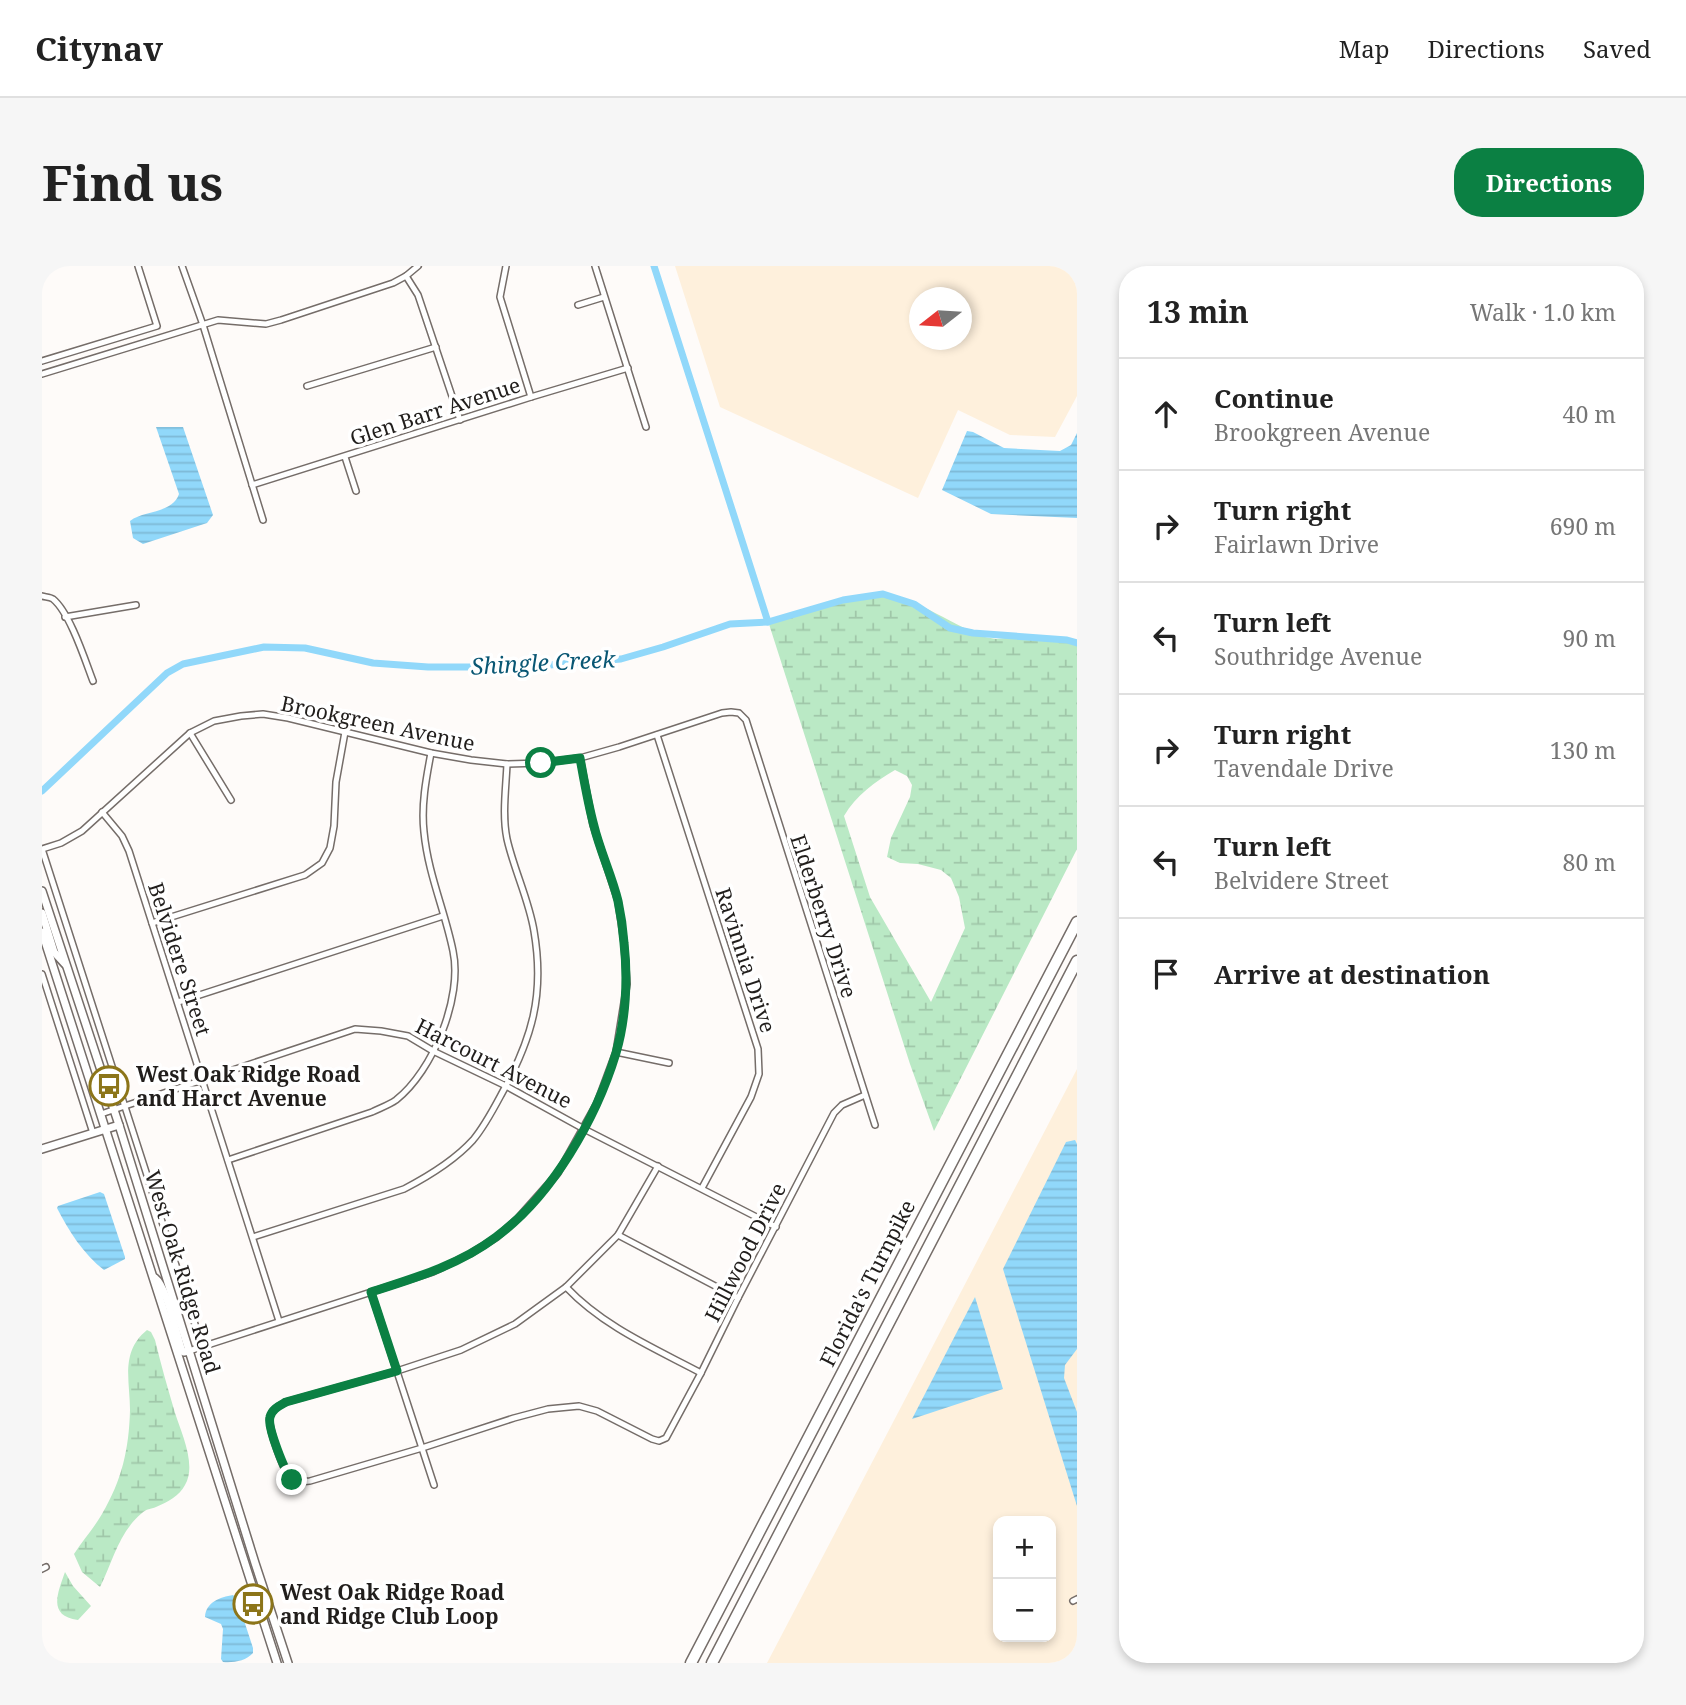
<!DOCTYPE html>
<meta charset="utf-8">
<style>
body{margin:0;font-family:"Noto Serif",serif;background:#f6f6f6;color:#222}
.controls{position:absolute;right:21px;bottom:21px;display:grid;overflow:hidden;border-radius:14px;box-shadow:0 4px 10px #0003}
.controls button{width:63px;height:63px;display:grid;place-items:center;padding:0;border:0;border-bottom:2px solid #e0e0e0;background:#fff;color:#222;font:35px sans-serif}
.compass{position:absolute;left:867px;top:21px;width:63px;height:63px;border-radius:50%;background:#fff;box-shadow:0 4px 10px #0003;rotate:253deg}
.stop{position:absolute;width:21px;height:21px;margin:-16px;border:5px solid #0b8043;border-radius:50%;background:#fff}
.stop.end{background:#0b8043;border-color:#fff;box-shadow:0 2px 7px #0008}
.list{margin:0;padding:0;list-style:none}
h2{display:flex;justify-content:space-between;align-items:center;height:91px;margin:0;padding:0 28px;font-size:30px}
h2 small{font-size:23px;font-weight:400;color:#767676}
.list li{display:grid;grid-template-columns:46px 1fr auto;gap:21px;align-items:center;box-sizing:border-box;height:112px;padding:0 28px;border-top:2px solid #e0e0e0}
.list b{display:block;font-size:26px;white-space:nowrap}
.list p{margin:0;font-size:23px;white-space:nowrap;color:#767676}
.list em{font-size:23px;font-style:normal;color:#767676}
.icon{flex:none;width:38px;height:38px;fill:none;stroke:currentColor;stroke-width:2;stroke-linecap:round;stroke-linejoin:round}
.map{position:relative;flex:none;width:1035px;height:1397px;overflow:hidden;border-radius:28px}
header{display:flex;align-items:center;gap:42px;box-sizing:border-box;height:98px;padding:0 35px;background:#fff;border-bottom:2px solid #e0e0e0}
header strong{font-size:33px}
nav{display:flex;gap:38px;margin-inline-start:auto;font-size:24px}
.intro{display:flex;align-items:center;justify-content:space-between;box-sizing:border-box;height:168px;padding:0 42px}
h1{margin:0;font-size:49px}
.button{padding:18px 32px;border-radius:28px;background:#0b8043;color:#fff;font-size:24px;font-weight:700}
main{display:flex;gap:42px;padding:0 42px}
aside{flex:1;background:#fff;border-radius:28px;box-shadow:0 4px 10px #0003}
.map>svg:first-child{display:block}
</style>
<header>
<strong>Citynav</strong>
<nav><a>Map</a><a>Directions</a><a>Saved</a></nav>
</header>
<div class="intro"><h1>Find us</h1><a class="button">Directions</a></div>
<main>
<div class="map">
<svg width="1035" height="1397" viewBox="0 0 1035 1397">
<defs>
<pattern id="wetland-marsh" width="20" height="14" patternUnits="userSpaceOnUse" patternTransform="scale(1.75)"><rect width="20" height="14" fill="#bae9c5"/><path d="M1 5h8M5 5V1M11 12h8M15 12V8" fill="none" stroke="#a0c7a9"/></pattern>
<pattern id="water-rules" width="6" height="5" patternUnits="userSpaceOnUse" patternTransform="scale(1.75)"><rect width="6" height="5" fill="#91d8fa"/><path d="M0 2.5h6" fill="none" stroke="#7db9d6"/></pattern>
</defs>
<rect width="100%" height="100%" fill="#fefbf9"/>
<g fill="#fef0dc" fill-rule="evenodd">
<path d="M633,0h402v130l-22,41 -45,-2 -52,-25 -40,88 -198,-91zM878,32h42v42h-42z"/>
<path d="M1035,803v594h-310l145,-277zM956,1255h53v116h-53z"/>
</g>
<g fill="url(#wetland-marsh)" fill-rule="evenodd">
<path d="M825,329c50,-1 75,26 118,42l11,2 37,-4 44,9v205l-143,282 -24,-67 -142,-443 60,-18zM853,504l12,6 5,9 -2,12 -19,41 -4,19 13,6 18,1 23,6 10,8 8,19 6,31 -34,74 -61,-105 -26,-81c12,-21 31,-34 51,-46z"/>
<path d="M105,1064l4,2 4,8c6,25 13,49 20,73 6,19 22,52 10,72 -6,11 -17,17 -29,22 -5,2 -10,2 -14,6 -23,19 -29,48 -42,74l-18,-15 -8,-18c9,-14 20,-26 28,-40 20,-34 27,-65 28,-104 0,-29 -10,-58 17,-80z"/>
<path d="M23,1306l8,14 18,20 -13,14c-31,-4 -20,-28 -13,-48z"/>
</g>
<g fill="url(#water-rules)">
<path d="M114,161h27l30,88 -6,8 -64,21 -10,-6 -3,-17c14,-11 42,-7 49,-27z"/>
<polygon points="925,165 931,166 962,182 1018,185 1029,179 1035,167 1035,252 949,248 900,224"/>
<polygon points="1033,874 1035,878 1035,1083 1023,1099 1022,1112 1035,1146 1035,1240 961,1003 1024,876"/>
<path d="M58,926l4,2 21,63v2l-21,11c-20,-15 -36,-40 -47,-62l1,-2z"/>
<polygon points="933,1031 961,1123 870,1153"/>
<path d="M191,1329l4,4 16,49v5c-7,8 -20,10 -30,9l-2,-3 2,-30 -2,-5 -16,-7c1,-15 15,-20 28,-22z"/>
</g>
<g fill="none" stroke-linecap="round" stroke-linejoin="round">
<g stroke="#91d8fa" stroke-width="7">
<polyline points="612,0 726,356"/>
<polyline points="0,525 125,407 141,398 222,381 263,382 331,397 386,401 484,401 579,393 621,381 688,358 726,356 801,334 841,328 872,338 908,362 931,367 1025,374 1035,377"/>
</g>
<g stroke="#756d69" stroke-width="8">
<g id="minor">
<polyline points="140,0 161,59 221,254"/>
<polyline points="464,0 458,31 489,131"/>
<polyline points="553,0 604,161"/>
<polyline points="364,10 376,29 418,154"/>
<polyline points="536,39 562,31"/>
<polyline points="0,95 115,60 96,0"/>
<polyline points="0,108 176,54 224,58 239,54 351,17 364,10 376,0"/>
<polyline points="265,120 394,81"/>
<polyline points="303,191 314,225"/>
<polyline points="210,219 489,131 586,102"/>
<path d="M0,330c3,1 8,1 11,3 17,14 32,61 40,82"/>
<polyline points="23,351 94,339"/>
<polyline points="148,467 189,534"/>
<polyline points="615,469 716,783 717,808 709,831 660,922"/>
<polyline points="60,546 80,570 87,585 237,1055"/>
<polyline points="110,657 263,609 280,597 288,582 292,560 294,516 303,466"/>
<polyline points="0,708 51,867"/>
<polyline points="136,736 401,650"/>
<polyline points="574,786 627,797"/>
<polyline points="59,848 313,763 339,765 366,770 391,785 464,820 542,863 734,961"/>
<path d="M186,894l144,-48c8,-4 17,-7 24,-12 37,-29 67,-103 57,-149 -8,-40 -25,-77 -29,-119 -3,-26 2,-53 7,-79"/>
<path d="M616,900l-40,69 -52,52 -51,37 -54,26 -64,21 -111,31c-7,4 -14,7 -16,15 -3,9 15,60 23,64 5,2 12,0 17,0l112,-33 92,-30 34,-9 31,-3 18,5 55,28 7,2 7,-3 35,-65 37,-75 96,-185 8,-8 23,-10"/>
<polyline points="576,969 696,1032"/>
<path d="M211,971l151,-48c25,-13 50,-28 69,-49 11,-13 20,-30 28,-45 31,-56 44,-100 33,-164 -5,-31 -20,-61 -27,-92 -5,-24 -1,-51 0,-75"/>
<path d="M524,1021c38,40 88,61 135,86"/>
<polyline points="329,1026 392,1219"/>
<polyline points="160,1080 0,583 19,577 40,565 148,467 172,455 199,450 221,448 246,452 389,487 429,494 465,498 499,497 538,492 577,481 680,447 689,446 697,447 704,454 833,859"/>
<polyline points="147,1085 391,1006 428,988 455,971 476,952 516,907 555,837 574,786 585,718 582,676 576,635 551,559 538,492"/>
<polyline points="0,1303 4,1301"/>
<polyline points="1031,1335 1035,1333"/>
</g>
</g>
<g stroke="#756d69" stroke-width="10">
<g id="tertiary">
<polyline points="0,625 77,859 213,1297 246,1397"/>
<polyline points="0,647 12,686 23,698"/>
<polyline points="0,666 235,1397"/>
<polyline points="0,883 77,859"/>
<path d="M113,1012c12,9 21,56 27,73l2,1 5,-1"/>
</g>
</g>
<g stroke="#756d69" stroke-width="13">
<g id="motorway">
<polyline points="649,1397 1035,656"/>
<polyline points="670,1397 1035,695"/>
</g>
</g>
<use href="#minor" stroke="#fff" stroke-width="5"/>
<use href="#tertiary" stroke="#fff" stroke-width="7"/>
<use href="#motorway" stroke="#fff" stroke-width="10"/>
</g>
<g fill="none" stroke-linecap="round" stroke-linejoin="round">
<path stroke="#0b8043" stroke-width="9" d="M250,1214c-7,-8 -25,-53 -22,-63 2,-8 9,-11 16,-15l111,-31 -26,-79c44,-14 88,-27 125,-55 56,-41 100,-118 120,-184 10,-34 12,-75 8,-110 -1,-14 -3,-28 -6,-42 -6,-25 -18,-50 -24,-75 -6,-22 -10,-46 -14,-68l-39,5"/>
</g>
<defs>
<g id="bus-ring" transform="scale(2.0125)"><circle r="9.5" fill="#fff" stroke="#8c7519" stroke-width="1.5"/><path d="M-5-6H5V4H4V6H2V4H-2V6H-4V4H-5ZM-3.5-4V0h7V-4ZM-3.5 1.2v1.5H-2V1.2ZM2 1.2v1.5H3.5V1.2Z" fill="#8c7519"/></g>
</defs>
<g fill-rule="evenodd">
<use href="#bus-ring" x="67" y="820"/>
<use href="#bus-ring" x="211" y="1338"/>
</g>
<g text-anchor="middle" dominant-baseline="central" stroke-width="7" stroke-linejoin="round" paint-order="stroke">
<g font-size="21" fill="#211e1c" stroke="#fff">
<text transform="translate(393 145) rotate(-18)">Glen Barr Avenue</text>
<text transform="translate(336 457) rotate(12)">Brookgreen Avenue</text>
<text transform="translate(782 650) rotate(72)">Elderberry Drive</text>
<text transform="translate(138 693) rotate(72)">Belvidere Street</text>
<text transform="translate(704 694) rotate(72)">Ravinnia Drive</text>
<text transform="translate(452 797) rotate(27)">Harcourt Avenue</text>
<text transform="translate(703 986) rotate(-63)">Hillwood Drive</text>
<text transform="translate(141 1006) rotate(73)">West Oak Ridge Road</text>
<text transform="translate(825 1017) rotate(-63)">Florida's Turnpike</text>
</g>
<g font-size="21" font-weight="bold" fill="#211e1c" stroke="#fff" text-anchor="start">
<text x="94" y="808">West Oak Ridge Road<tspan x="94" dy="24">and Harct Avenue</tspan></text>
<text x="238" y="1326">West Oak Ridge Road<tspan x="238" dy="24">and Ridge Club Loop</tspan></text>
</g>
<g font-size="23" font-style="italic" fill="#095774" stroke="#fff">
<text transform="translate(501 396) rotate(-3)">Shingle Creek</text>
</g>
</g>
</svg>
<div class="controls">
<button>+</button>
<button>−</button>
</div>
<svg class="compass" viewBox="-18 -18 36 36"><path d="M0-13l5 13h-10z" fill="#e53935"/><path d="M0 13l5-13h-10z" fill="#767676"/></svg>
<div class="stop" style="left:499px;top:497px"></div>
<div class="stop end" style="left:250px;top:1214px"></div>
</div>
<aside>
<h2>13 min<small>Walk · 1.0 km</small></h2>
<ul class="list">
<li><svg class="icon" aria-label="ahead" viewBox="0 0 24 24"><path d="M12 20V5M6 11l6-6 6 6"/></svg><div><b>Continue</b><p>Brookgreen Avenue</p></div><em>40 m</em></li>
<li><svg class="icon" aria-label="right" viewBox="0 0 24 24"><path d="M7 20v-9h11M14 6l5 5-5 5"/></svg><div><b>Turn right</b><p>Fairlawn Drive</p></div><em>690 m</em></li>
<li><svg class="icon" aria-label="left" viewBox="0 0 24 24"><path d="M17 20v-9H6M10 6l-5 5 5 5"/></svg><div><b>Turn left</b><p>Southridge Avenue</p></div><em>90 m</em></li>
<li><svg class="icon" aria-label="right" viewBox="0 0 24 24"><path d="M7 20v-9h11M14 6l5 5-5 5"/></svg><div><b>Turn right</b><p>Tavendale Drive</p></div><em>130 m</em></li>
<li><svg class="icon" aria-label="left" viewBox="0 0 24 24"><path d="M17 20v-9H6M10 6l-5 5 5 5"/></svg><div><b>Turn left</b><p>Belvidere Street</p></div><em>80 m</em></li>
<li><svg class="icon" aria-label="arrive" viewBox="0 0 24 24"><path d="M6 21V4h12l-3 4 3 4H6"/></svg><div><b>Arrive at destination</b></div></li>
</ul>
</aside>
</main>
